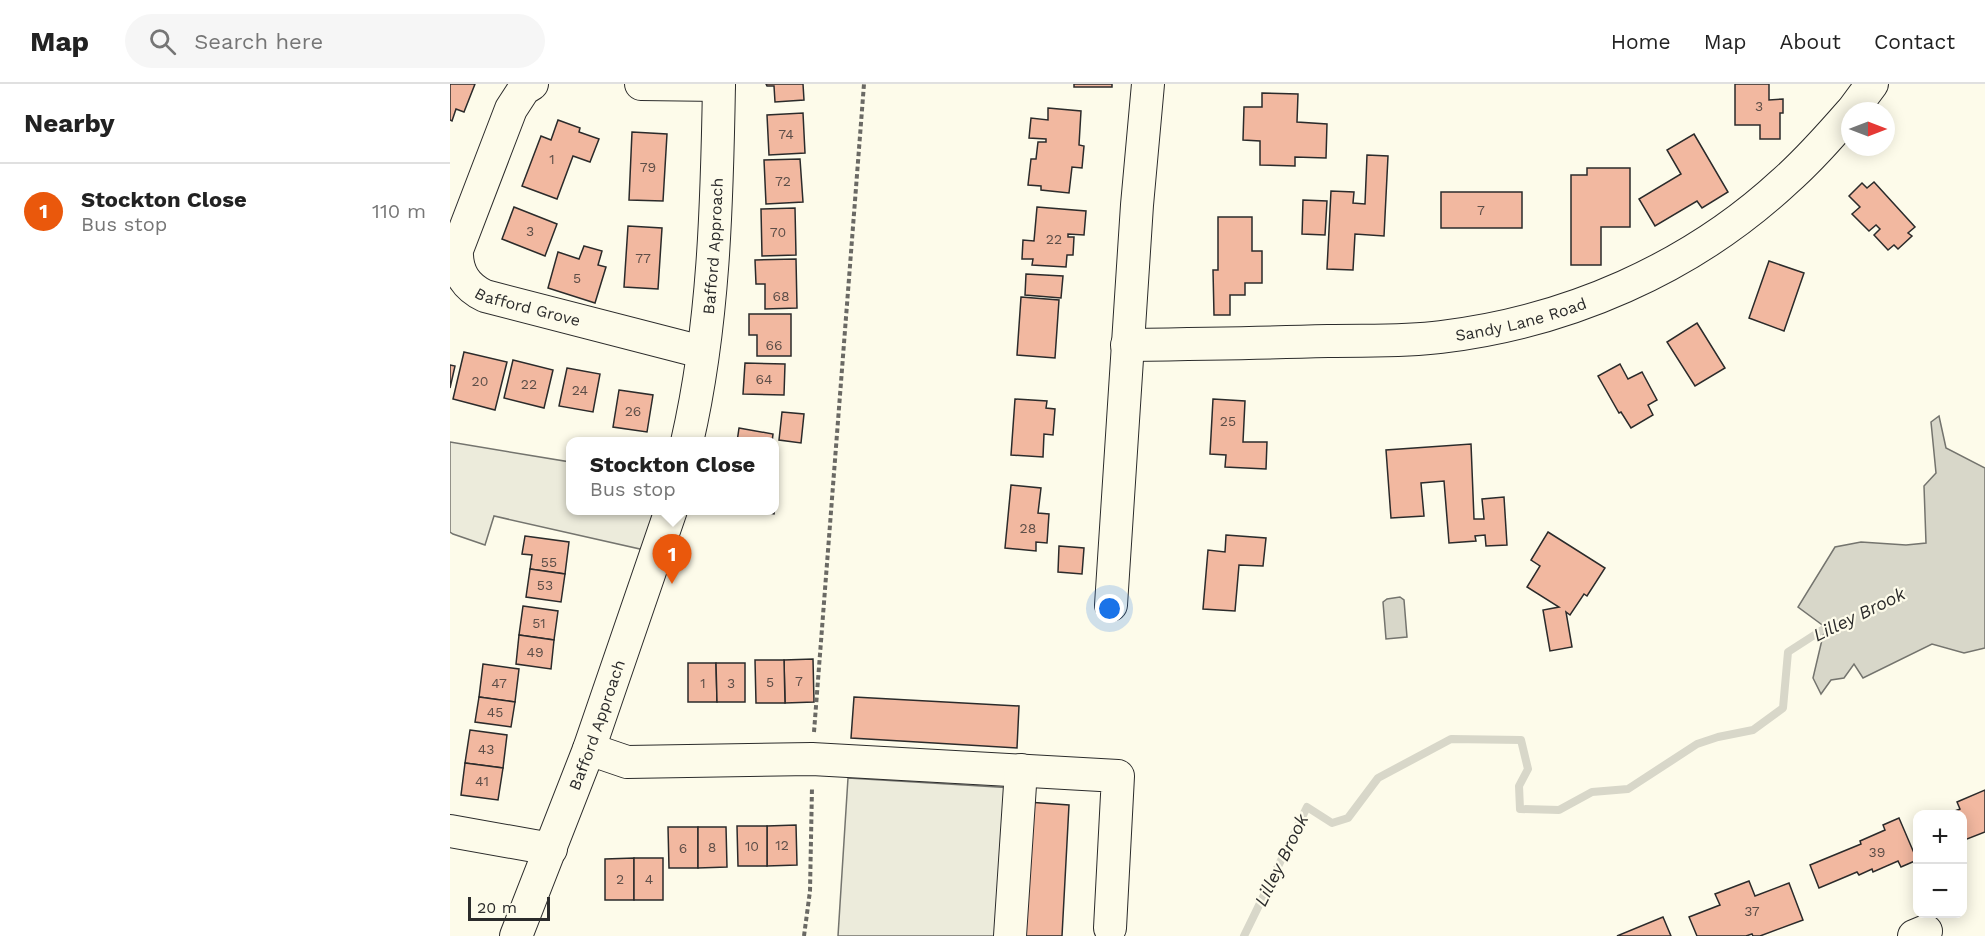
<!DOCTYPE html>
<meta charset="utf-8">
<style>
body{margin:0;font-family:"Work Sans",sans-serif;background:#f6f6f6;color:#222}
.controls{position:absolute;right:18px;bottom:18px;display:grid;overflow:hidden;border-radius:12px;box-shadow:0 3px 15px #0003}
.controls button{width:54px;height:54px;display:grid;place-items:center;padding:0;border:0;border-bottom:2px solid #e0e0e0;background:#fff;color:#222;font:30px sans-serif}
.compass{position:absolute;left:1391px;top:18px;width:54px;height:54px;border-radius:50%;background:#fff;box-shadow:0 3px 15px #0003;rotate:90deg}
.scale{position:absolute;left:18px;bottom:15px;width:82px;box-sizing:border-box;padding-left:6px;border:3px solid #2b2b2b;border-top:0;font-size:16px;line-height:21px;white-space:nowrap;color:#2b2b2b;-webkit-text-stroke:4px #fdfbea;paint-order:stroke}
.you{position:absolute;left:660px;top:525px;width:21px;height:21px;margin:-15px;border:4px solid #fff;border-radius:50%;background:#1a73e8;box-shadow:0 0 0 9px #1a73e833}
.badge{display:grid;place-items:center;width:39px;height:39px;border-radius:50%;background:#ea580c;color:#fff;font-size:20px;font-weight:700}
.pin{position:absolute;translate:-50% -50px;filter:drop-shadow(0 2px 3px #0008)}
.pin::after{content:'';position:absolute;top:32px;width:21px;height:18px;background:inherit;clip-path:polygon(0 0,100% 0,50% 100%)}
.popup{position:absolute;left:116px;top:353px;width:213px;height:78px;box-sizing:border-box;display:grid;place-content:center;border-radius:12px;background:#fff;filter:drop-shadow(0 2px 4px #0005);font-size:20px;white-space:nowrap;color:#767676}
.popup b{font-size:22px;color:#222}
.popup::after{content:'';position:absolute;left:50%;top:100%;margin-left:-12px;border:12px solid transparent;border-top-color:#fff}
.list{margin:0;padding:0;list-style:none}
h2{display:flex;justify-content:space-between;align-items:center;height:78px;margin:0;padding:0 24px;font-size:26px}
h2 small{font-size:20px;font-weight:400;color:#767676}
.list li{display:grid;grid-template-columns:39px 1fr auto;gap:18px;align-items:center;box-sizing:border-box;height:96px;padding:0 24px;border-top:2px solid #e0e0e0}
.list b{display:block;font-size:22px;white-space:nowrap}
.list p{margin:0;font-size:20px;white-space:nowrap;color:#767676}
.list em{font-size:20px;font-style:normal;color:#767676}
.icon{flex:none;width:33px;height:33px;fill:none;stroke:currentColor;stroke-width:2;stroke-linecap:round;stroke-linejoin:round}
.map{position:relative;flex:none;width:1535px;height:852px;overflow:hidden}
header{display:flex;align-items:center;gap:36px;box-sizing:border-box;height:84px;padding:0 30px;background:#fff;border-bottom:2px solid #e0e0e0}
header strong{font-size:28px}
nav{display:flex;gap:33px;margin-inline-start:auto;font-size:21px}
.search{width:420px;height:54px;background:#f6f6f6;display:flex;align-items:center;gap:15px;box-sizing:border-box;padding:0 21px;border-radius:33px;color:#767676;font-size:22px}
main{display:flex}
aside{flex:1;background:#fff}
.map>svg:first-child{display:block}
</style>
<header>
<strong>Map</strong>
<div class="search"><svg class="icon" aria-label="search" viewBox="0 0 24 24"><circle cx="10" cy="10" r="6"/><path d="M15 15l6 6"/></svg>Search here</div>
<nav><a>Home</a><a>Map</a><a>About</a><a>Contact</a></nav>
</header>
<main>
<aside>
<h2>Nearby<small></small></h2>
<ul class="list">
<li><span class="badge">1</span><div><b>Stockton Close</b><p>Bus stop</p></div><em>110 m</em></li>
</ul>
</aside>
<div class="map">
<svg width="1535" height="852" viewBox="0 0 1535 852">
<rect width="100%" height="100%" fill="#fdfbea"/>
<g fill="#ecebdb" stroke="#74746e" stroke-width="1.5">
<polygon points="0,358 120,378 120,426 209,427 199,467 44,432 35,461 3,450 0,448"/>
<polygon points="398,694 564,704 555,852 388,852"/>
</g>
<g fill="#d8d7c9" stroke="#74746e" stroke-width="1.5">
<polygon points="1489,332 1496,364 1535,384 1535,564 1514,569 1482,560 1413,594 1404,580 1394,594 1381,596 1371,610 1363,594 1375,543 1348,523 1385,463 1411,458 1456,461 1476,459 1474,402 1486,389 1481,338"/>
<polygon points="950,513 954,516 957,553 936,555 933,518 937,515"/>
</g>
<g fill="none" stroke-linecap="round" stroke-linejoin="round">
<polyline stroke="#d8d7c9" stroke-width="8" points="794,852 857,723 882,739 898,734 928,694 1001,655 1071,656 1078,685 1069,702 1070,725 1109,726 1142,708 1178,705 1247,660 1268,653 1303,646 1333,624 1338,568 1383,539"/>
</g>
<g fill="#f2b8a0" stroke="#2b2b2b" stroke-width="1.5">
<polygon points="0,0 25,0 14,28 6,25 2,37 0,36"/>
<polygon points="316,0 353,0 354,16 325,18 324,2 317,2"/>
<rect x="624" y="0" width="38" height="3"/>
<polygon points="1285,0 1319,0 1319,16 1333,15 1333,29 1330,29 1330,55 1310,55 1310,41 1285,41"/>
<polygon points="812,9 848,10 847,38 877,40 876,74 845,73 845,82 810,81 810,57 793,56 794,23 812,23"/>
<polygon points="598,24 631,27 629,61 634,62 632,84 622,83 619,109 591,106 591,102 578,101 581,75 586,75 588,58 596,58 596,55 579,54 581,34 598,36"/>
<polygon points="353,29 355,69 319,71 317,31"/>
<polygon points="108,36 130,44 129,48 149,55 140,78 123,72 107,115 72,102 91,52 101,56"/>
<polygon points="182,48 217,50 213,117 179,116"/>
<polygon points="1244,50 1278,108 1252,124 1247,117 1205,142 1189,115 1231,90 1217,66"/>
<polygon points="917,71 938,72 934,152 905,150 903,186 877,185 881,107 904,108 903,119 915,120"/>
<polygon points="350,75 353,118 316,120 314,76"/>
<polygon points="1137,84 1180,84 1180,143 1151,143 1151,181 1121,181 1121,91 1137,91"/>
<polygon points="1424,98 1465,143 1458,149 1462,152 1448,165 1444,161 1438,166 1424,151 1430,145 1426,141 1419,147 1402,130 1410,123 1399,112 1412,99 1417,104"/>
<rect x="991" y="108" width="81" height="36"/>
<polygon points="853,116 877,117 875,151 852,150"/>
<polygon points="64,123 107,140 95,172 52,155"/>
<polygon points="587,123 636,127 634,151 618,150 618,153 624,153 623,171 617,171 616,183 582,181 583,175 572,175 573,156 584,157"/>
<polygon points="345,124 346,171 312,172 311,125"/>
<polygon points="768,133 802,133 802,167 812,167 812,199 795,199 795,211 780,211 780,231 764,231 763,186 768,186"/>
<polygon points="178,142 212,144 208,205 174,203"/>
<polygon points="134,162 152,167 148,181 156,183 145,219 98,204 108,168 129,175"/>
<polygon points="346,175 347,224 315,225 315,200 306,200 305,176"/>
<polygon points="1319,177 1354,189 1334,247 1299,234"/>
<polygon points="576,190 613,192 611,214 575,211"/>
<polygon points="571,213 609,216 605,274 567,271"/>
<polygon points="299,230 341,230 341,272 307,272 307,251 299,251"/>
<polygon points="1247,239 1275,284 1245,302 1217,258"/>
<polygon points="14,268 57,278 45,326 3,315"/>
<polygon points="63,276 103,286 94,324 54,314"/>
<polygon points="295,279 335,280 334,311 293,310"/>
<polygon points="1170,280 1178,295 1192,288 1207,316 1198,321 1203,331 1181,344 1171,328 1169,329 1148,292"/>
<polygon points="0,281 5,282 0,304"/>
<polygon points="117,284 150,290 143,328 109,322"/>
<polygon points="169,306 203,311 197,348 163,343"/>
<polygon points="565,315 597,317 596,324 605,325 603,351 594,350 593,373 561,371"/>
<polygon points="763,315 795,317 793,358 817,358 816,385 775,383 776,371 760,370"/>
<polygon points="332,328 354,330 351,359 329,356"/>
<polygon points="289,344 323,350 322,358 287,358"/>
<polygon points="1021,360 1024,435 1034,435 1032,415 1054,413 1057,461 1036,462 1035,451 1025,452 1026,457 999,459 994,397 971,399 974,432 941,434 936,366"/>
<polygon points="561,401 591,404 588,429 599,430 597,459 586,458 586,467 555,464"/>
<polygon points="324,406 328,406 324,430 302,426 324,426"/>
<polygon points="1098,448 1155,484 1137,512 1134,510 1120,531 1116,528 1122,563 1100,567 1093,526 1109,523 1077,503 1090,482 1081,476"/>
<polygon points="776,451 816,454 813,482 789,481 785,527 753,525 758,466 775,468"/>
<polygon points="75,452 119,458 115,490 80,485 82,471 72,470"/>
<polygon points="609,462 634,464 632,490 608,488"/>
<polygon points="80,485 115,490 111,518 76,513"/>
<polygon points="73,522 108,527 104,556 69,551"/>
<polygon points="69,551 104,556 101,585 66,580"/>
<polygon points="363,575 364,618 335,619 334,576"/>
<polygon points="305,576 334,576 335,619 306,619"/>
<polygon points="238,579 266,579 267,618 238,618"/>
<polygon points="266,579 295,579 295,618 267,618"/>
<polygon points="33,580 69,585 65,618 29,613"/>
<polygon points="29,613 65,618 61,643 25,638"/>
<polygon points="404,613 569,622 567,664 401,654"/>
<polygon points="20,646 57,651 53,684 15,679"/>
<polygon points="15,679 53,684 48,716 11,711"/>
<polygon points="1535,706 1535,748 1512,757 1512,730 1497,730 1510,725 1507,718"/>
<polygon points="577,718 619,721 612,852 569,852"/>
<polygon points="1449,734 1467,776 1451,783 1448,777 1423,788 1422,785 1409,791 1407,788 1369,804 1360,781 1411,760 1410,757 1435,746 1433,741"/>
<polygon points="346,741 347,781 317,782 317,742"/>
<polygon points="287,742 317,742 317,782 288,782"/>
<polygon points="218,743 248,743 248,784 219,784"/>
<polygon points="248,743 276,743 277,783 248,784"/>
<polygon points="184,774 184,816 155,816 155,775"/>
<rect x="184" y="774" width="29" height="42"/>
<polygon points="1299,797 1305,812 1339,799 1353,836 1310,852 1303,852 1302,850 1296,852 1247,852 1239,833 1270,821 1265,810"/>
<polygon points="1213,833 1221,852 1167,852"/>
</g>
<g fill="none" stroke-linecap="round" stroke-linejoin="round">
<g stroke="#2b2b2b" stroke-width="34">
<g id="minor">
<path id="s1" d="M82,0l-8,5 -13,20 -54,141c-1,22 9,37 28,46l217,56"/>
<polyline points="191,0 269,1"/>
<polyline points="1402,27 1422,0"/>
<path id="s2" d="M677,261c67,-1 134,-2 201,-4 38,-1 75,1 113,-4 126,-15 249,-68 343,-155 24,-21 45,-45 66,-69"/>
<path id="s3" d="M237,358c27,-117 30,-239 32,-358"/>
<polyline points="661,521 687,121 698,0"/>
<polyline points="139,665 177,678 362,675 668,692 660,844"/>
<polyline points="0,747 101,765"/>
<path id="s4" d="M66,852l73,-187 82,-239"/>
<polyline points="560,852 571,686"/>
<polyline points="1464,852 1476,847"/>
</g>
</g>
<g stroke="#6a6964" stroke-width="4" stroke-dasharray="4.5 3" stroke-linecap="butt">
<polyline points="364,648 414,0"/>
<polyline points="354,852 360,807 362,703"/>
</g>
<use href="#minor" stroke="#fdfbea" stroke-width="32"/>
</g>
<g text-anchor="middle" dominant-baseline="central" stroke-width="4.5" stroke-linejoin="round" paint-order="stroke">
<g font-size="14" fill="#5d4e48">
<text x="1309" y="22">3</text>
<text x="336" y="50">74</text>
<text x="102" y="75">1</text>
<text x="198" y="83">79</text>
<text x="333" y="97">72</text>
<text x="1031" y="126">7</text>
<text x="80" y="147">3</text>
<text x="328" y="148">70</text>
<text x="604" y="155">22</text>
<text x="193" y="174">77</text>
<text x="127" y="194">5</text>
<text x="331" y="212">68</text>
<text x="324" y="261">66</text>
<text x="314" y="295">64</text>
<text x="30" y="297">20</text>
<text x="79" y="300">22</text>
<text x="130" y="306">24</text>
<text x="183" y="327">26</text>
<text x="778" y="337">25</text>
<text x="578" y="444">28</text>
<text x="99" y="478">55</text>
<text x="95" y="501">53</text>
<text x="89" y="539">51</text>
<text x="85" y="568">49</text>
<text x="349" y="597">7</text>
<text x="320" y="598">5</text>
<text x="49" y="599">47</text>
<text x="253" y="599">1</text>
<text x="281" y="599">3</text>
<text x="45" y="628">45</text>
<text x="36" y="665">43</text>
<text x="32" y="697">41</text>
<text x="332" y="761">12</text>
<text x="302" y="762">10</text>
<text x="262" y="763">8</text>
<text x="233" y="764">6</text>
<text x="1427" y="768">39</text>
<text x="170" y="795">2</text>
<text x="199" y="795">4</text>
<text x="1302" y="827">37</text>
</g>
<g font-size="16" fill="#2b2b2b" stroke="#fdfbea">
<text stroke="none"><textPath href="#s3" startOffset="198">Bafford Approach</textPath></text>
<text stroke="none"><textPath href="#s1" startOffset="286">Bafford Grove</textPath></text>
<text stroke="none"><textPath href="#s2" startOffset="396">Sandy Lane Road</textPath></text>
<text stroke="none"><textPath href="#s4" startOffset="226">Bafford Approach</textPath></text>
</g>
<g font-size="18" font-style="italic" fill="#2b2b2b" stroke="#fdfbea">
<text transform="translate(1409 530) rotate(-26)">Lilley Brook</text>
<text transform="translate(831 776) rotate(-64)">Lilley Brook</text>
</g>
</g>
</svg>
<div class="controls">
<button>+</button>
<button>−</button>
</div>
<svg class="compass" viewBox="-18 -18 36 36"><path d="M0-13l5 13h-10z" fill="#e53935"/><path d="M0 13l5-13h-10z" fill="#767676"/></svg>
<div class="scale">20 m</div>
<div class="you"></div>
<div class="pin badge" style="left:222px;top:500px">1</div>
<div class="popup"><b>Stockton Close</b>Bus stop</div>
</div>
</main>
